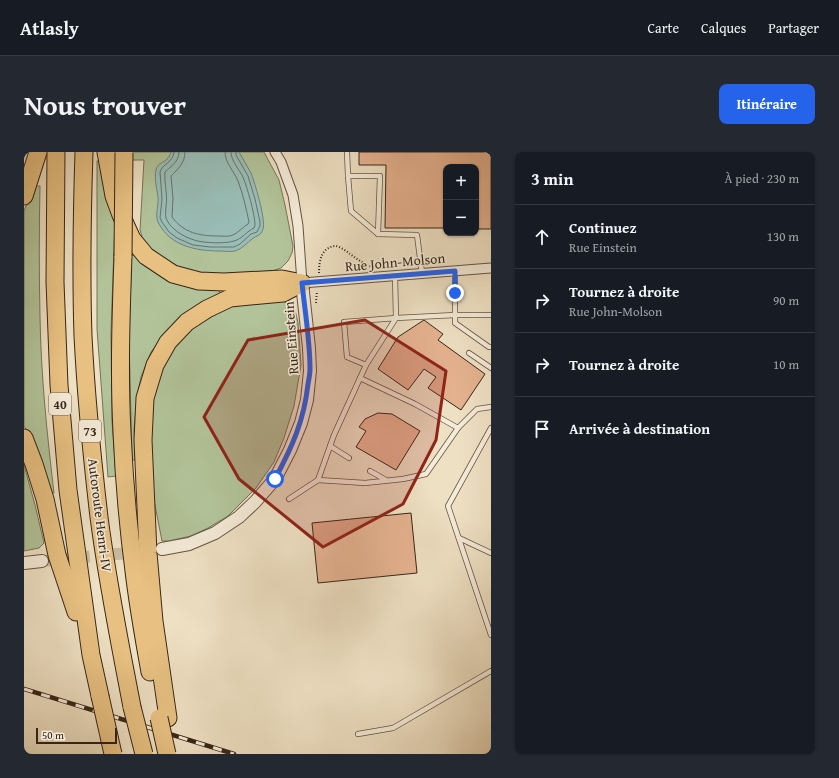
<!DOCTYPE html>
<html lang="fr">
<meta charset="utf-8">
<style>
body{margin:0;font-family:"Gentium Book Plus",serif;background:#242831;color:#f1f3f6}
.controls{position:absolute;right:12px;top:12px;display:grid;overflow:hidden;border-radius:8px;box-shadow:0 1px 3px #0004}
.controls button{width:36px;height:36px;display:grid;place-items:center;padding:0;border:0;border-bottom:1px solid #363941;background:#171b24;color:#f1f3f6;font:20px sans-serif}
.scale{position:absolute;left:12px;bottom:10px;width:81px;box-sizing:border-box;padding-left:4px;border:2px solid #372618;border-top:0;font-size:11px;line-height:14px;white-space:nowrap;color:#372618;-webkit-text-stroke:3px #f4ebd8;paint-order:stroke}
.stop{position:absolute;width:12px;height:12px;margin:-9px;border:3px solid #2563eb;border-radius:50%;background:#fff}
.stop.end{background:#2563eb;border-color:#fff;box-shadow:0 1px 4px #0008}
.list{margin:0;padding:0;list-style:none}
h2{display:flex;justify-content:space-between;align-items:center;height:52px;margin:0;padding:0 16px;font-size:17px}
h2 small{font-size:13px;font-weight:400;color:#9ea1a6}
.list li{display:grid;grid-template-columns:26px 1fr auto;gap:12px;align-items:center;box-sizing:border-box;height:64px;padding:0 16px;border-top:1px solid #363941}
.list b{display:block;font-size:15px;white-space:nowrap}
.list p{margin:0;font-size:13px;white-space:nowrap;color:#9ea1a6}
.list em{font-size:13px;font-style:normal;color:#9ea1a6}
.icon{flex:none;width:22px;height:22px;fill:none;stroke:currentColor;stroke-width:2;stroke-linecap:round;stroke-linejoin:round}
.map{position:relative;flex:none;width:467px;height:602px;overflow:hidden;border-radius:8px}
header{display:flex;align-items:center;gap:24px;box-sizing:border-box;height:56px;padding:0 20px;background:#171b24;border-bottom:1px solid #363941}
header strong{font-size:19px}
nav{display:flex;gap:22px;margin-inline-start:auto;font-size:14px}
.intro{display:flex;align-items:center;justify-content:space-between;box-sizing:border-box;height:96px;padding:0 24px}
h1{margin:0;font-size:28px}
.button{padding:10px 18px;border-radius:8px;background:#2563eb;color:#fff;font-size:14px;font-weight:700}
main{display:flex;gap:24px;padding:0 24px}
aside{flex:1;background:#171b24;border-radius:8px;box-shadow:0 1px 3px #0004}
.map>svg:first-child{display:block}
</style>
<header>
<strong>Atlasly</strong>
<nav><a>Carte</a><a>Calques</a><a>Partager</a></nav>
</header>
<div class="intro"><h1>Nous trouver</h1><a class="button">Itinéraire</a></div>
<main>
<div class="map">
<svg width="467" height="602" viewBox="0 0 467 602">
<rect width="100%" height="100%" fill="#eee0c3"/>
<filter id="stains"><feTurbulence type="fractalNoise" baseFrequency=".005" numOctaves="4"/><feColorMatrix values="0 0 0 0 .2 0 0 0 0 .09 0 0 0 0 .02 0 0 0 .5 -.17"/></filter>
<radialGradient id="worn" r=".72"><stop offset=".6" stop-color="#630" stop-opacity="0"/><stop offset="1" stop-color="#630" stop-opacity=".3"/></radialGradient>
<g fill="#b2c399" stroke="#747458">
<polygon points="108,0 240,0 255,28 261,53 269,94 268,101 264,109 257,116 248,119 196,122 171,120 152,114 134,103 119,88 116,78 120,8 107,8"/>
<polygon points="77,8 91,67 87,180 88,269 92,324 84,325 73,177 73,9"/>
<path d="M10,34h6c-1,44 -1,87 0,131 1,59 7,117 14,176l-6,1 -21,-63 -3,-5v-215z"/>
<polygon points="108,95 194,136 197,143 156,166 143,179 127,200 117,225 113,244 110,277 111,308 108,308 105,182"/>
<polygon points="259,149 267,154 272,162 274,171 277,213 270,254 260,286 250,310 232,336 204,364 184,376 167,384 145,389 138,389 129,343 126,256 139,208 164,177 198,156 217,151"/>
<polygon points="0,313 11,353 20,391 15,396 0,399"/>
</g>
<path fill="#99bdb6" stroke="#728177" d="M147,0h68c4,7 8,14 12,21 4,10 15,47 12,56 -2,7 -6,6 -11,10 -5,4 -10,10 -17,12 -5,1 -10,0 -15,0 -24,0 -49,-5 -61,-27 -5,-8 0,-18 -1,-27 -1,-8 -4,-18 -2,-27 1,-6 6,-7 10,-10 3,-3 4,-5 5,-8z"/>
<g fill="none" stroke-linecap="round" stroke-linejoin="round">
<g stroke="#687267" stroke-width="1">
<path d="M150,0c-1,11 -11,11 -14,20l2,27 -2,19 2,4 7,10 8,6 16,7 17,2h24l6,-3 11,-10 6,-2 3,-6v-4l-5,-23 -7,-23 -12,-21v-3"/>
<path d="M155,0c0,10 -8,14 -14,20 -1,12 3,23 1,34 0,4 -1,9 0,12 4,11 18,19 28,22 9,3 31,4 40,1 8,-2 13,-10 20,-13l1,-3c0,-11 -8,-38 -12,-48 -4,-8 -12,-16 -12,-25"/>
<path d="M161,0c0,11 -7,17 -14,24l2,22 -1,19c12,16 27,19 46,19 5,0 11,1 15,-1 6,-3 10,-8 15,-11l1,-2c-3,-14 -6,-28 -11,-41 -4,-10 -13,-18 -13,-29"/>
</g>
</g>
<g fill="#e5b290" stroke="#372618">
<polygon points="335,0 467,0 467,77 452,77 452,15 422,15 422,76 361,76 362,13 335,13"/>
<polygon points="400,168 419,182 414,188 461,222 437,258 404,236 412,225 400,217 384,238 354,217 374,185"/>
<polygon points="354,261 368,262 396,279 372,318 332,295 342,279 335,275 341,267"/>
<polygon points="387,361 393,421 294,431 288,371"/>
</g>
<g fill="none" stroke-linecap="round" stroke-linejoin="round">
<polyline stroke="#c9bba1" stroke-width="12" stroke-dasharray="12 6" stroke-linecap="butt" points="18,409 115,400"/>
<g stroke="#655443" stroke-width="6">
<g id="service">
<polyline points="323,0 324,24 327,59 354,82 393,83 398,121"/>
<polyline points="324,24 356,24 354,82"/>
<polyline points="431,119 431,171 465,195 467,195"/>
<polyline points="371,124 372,166 431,163 467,163"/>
<polygon points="372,166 342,213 323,205 320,170"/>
<polyline points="445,201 467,216"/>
<polyline points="336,226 391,252 434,276"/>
<polyline points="467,276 424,354 467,483"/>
<polyline points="306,294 325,306"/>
<polyline points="346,319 362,328"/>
<polyline points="294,328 341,331 379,327 402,322 434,276 453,257 467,255"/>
<polyline points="265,347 294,328 310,283 342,213"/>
<polyline points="435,386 467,401"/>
<polyline points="334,582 369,576 467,519"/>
</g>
</g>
<g stroke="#655443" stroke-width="11">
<polyline id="minor" points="251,0 257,10 269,43 274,74 278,131 467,116"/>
</g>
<g stroke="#655443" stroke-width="14">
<g id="tertiary">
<polyline points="138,397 165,392 191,381 215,365 231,350 251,327 266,298 277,271 283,248 286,219 285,196 278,131"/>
<polyline points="0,411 18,409"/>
</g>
</g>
<g stroke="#372618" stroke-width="19">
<g id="motorway">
<polyline points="32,0 31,130 35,233 44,338 67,503 76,544"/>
<path d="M60,0c-2,61 -3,123 -1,184 3,60 9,121 16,181 8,63 21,127 33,190"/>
<polyline points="82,0 90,44 97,63 108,87 122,104 149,122 175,129 200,130 258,127 278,131"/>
<polyline points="0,44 14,0"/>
<path d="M99,104c-2,58 -4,117 -1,176 2,46 6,93 12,139 4,34 10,68 16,101"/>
<polyline points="0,286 10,312 21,347 33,403 52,460"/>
<polyline points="144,566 130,469 124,401 119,288 121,246 131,213 144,190 163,170 183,157 206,146 259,141 278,131"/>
</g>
</g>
<g stroke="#372618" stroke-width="2" stroke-dasharray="1 2" stroke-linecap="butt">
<path d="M295,121c0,-8 1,-19 8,-24 3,-2 6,-3 9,-3 5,1 10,5 14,8 7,5 14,10 22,13"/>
<polyline points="292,151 293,139"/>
</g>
<use href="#service" stroke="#f4ebd8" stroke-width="4.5"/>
<use href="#minor" stroke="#f4ebd8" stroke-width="9"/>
<use href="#tertiary" stroke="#f4ebd8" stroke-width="12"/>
<use href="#motorway" stroke="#e7c082" stroke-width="17"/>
<g stroke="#372618" stroke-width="4.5">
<polyline id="rail" points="0,537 210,602"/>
</g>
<use href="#rail" stroke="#f4ebd8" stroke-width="3" stroke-dasharray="9" stroke-linecap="butt"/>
<g stroke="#372618" stroke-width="19" stroke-linecap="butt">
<g id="motorway-bridge">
<polyline points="99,104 100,1"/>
<polyline points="76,544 89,602"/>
<polyline points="108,555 120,602"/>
<polyline points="135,566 143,602"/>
</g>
</g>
<use href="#motorway-bridge" stroke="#e7c082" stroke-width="17"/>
</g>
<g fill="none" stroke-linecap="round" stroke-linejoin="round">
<path stroke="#2563eb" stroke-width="5" d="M251,327c17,-32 29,-58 33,-95 1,-5 2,-10 2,-15 0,-28 -5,-57 -8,-86l153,-12v22"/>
</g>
<path fill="#8f2418" fill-opacity="0.2" stroke="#8f2418" stroke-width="3" stroke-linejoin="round" d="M341,168l81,51 -10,69 -33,64 -80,43 -84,-68 -35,-62 44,-77z"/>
<g text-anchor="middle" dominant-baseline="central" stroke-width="3" stroke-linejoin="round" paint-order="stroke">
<g fill="#f4ebd8" stroke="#706152" stroke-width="1">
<rect x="25" y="241" width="22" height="22" rx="3"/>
<rect x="55" y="268" width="22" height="22" rx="3"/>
</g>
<g font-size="13" font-weight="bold" fill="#372618">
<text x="36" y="252">40</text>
<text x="66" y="279">73</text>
</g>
<g font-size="14" fill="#372618" stroke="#f4ebd8">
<text transform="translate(371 110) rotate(-5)">Rue John-Molson</text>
<text transform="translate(267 186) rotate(-94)">Rue Einstein</text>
<text transform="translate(76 363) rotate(83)">Autoroute Henri-IV</text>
</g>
</g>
<rect width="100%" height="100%" filter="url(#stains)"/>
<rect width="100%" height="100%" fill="url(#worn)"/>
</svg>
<div class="controls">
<button>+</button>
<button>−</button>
</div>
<div class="scale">50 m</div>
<div class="stop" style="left:251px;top:327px"></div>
<div class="stop end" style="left:431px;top:141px"></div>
</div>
<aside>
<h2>3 min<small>À pied · 230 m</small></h2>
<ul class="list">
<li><svg class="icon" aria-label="ahead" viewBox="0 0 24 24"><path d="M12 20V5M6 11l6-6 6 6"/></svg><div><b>Continuez</b><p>Rue Einstein</p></div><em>130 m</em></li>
<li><svg class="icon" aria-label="right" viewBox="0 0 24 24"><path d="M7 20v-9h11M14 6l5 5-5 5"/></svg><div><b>Tournez à droite</b><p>Rue John-Molson</p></div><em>90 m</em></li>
<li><svg class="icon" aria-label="right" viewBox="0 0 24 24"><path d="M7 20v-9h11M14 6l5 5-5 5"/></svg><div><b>Tournez à droite</b></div><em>10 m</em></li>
<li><svg class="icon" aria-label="arrive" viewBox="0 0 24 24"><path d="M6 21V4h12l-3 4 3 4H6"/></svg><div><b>Arrivée à destination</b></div></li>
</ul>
</aside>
</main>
